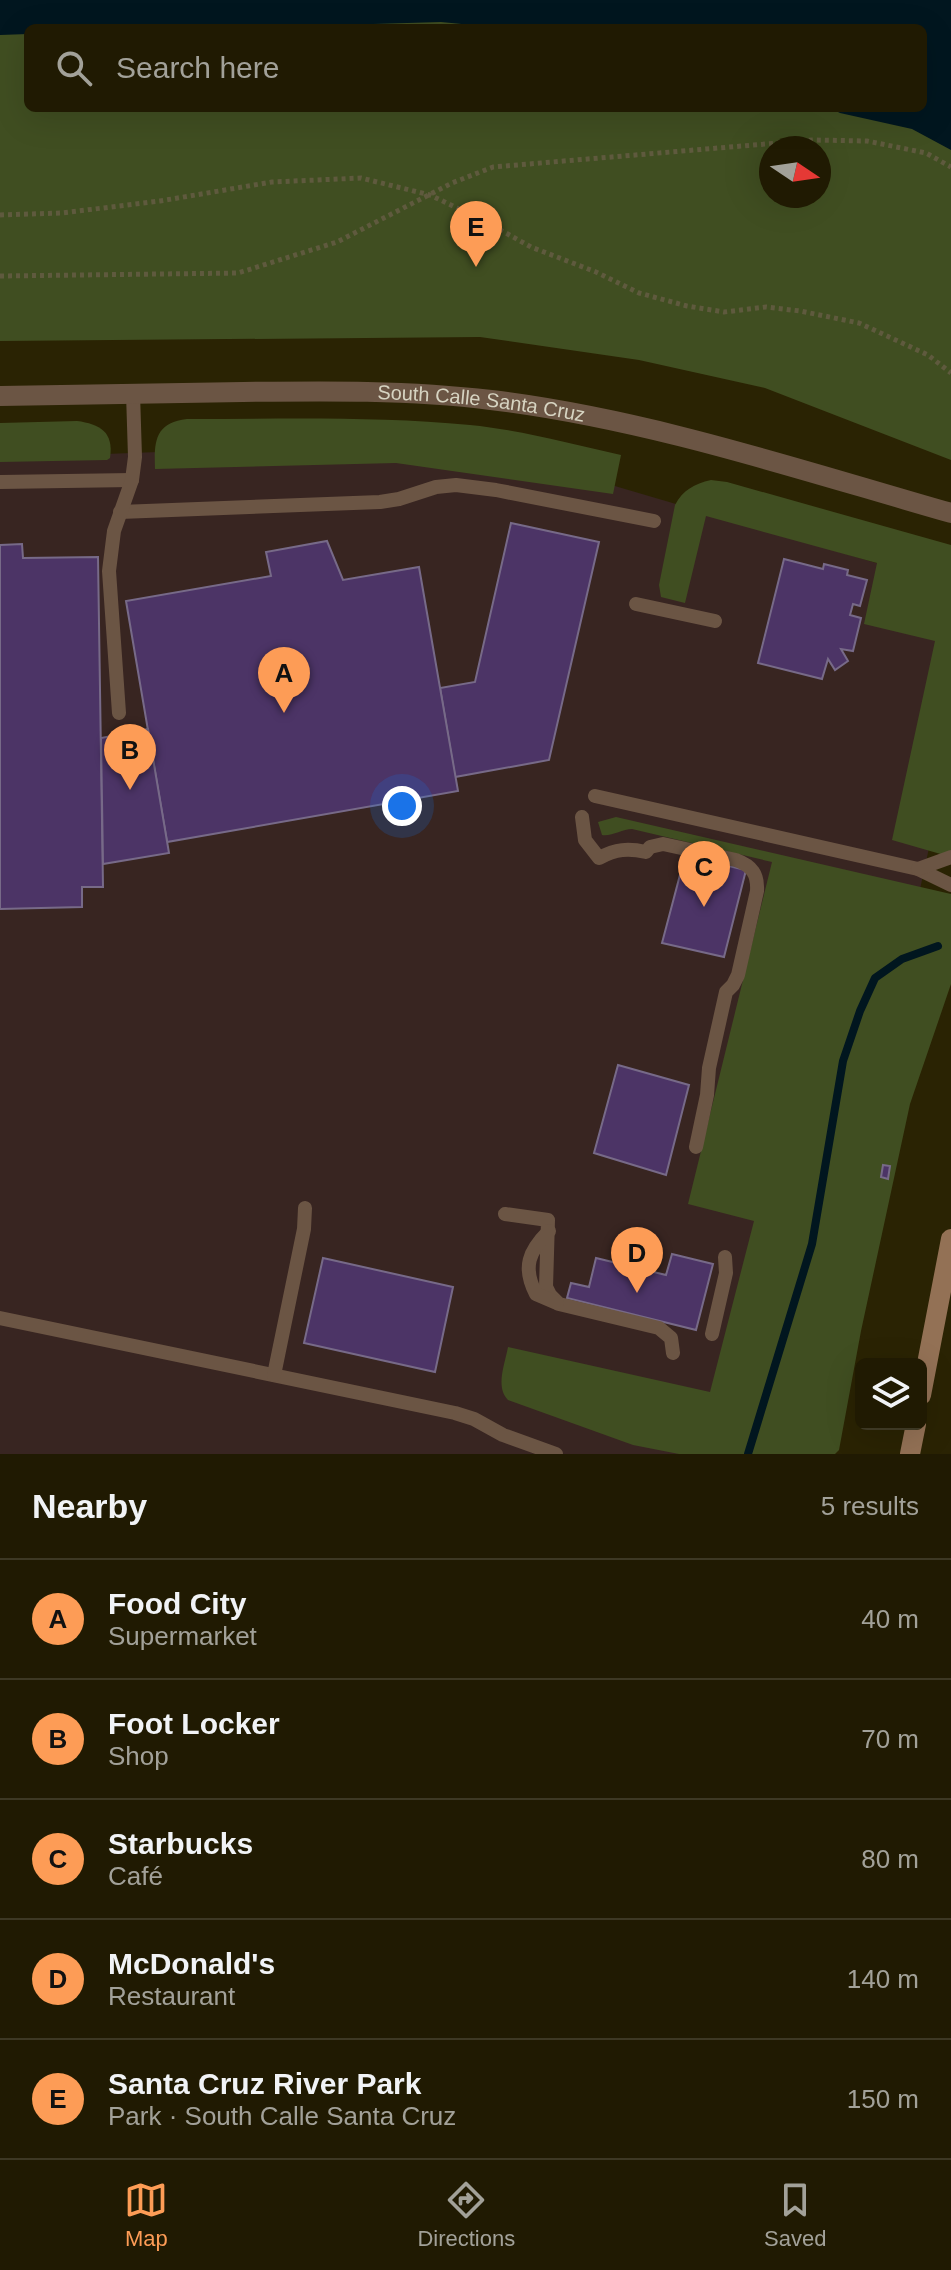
<!DOCTYPE html>
<meta charset="utf-8">
<style>
body{margin:0;font-family:Helvetica,sans-serif;background:#28230c;color:#f1f3f6}
.controls{position:absolute;right:24px;bottom:24px;display:grid;overflow:hidden;border-radius:12px;box-shadow:0 8px 32px #0002}
.controls button{width:72px;height:72px;display:grid;place-items:center;padding:0;border:0;border-bottom:2px solid #3d3824;background:#201a02;color:#f1f3f6;font:40px sans-serif}
.compass{position:absolute;left:759px;top:136px;width:72px;height:72px;border-radius:50%;background:#201a02;box-shadow:0 8px 32px #0002;rotate:103deg}
.you{position:absolute;left:402px;top:806px;width:28px;height:28px;margin:-20px;border:6px solid #fff;border-radius:50%;background:#1a73e8;box-shadow:0 0 0 12px #1a73e833}
.badge{display:grid;place-items:center;width:52px;height:52px;border-radius:50%;background:#fd9c56;color:#111;font-size:26px;font-weight:700}
.pin{position:absolute;translate:-50% -66px;filter:drop-shadow(0 2px 4px #0008)}
.pin::after{content:'';position:absolute;top:42px;width:28px;height:24px;background:inherit;clip-path:polygon(0 0,100% 0,50% 100%)}
.list{margin:0;padding:0;list-style:none}
h2{display:flex;justify-content:space-between;align-items:center;height:104px;margin:0;padding:0 32px;font-size:34px}
h2 small{font-size:26px;font-weight:400;color:#a2a199}
.list li{display:grid;grid-template-columns:52px 1fr auto;gap:24px;align-items:center;box-sizing:border-box;height:120px;padding:0 32px;border-top:2px solid #3d3824}
.list b{display:block;font-size:30px;white-space:nowrap}
.list p{margin:0;font-size:26px;white-space:nowrap;color:#a2a199}
.list em{font-size:26px;font-style:normal;color:#a2a199}
.icon{flex:none;width:44px;height:44px;fill:none;stroke:currentColor;stroke-width:2;stroke-linecap:round;stroke-linejoin:round}
.map{position:relative;flex:none;width:951px;height:1454px;overflow:hidden}
.search{position:absolute;background:#201a02;box-shadow:0 8px 32px #0002;left:24px;right:24px;top:24px;height:88px;display:flex;align-items:center;gap:20px;box-sizing:border-box;padding:0 28px;border-radius:12px;color:#a2a199;font-size:30px}
.sheet{height:704px;background:#201a02}
nav{display:flex;justify-content:space-around;align-items:center;box-sizing:border-box;height:112px;border-top:2px solid #3d3824;background:#201a02;font-size:22px;color:#a2a199}
nav a{display:grid;justify-items:center;gap:4px}
nav .on{color:#fd9c56}
.map>svg:first-child{display:block}
</style>
<div class="map">
<svg width="951" height="1454" viewBox="0 0 951 1454">
<rect width="100%" height="100%" fill="#2a2303"/>
<polygon fill="#382521" points="260,448 530,461 951,585 951,747 797,1454 0,1454 0,458"/>
<g fill="#404e21" fill-rule="evenodd">
<path d="M0,0h951v460l-186,-72 -126,-28 -159,-23 -480,4zM28,28h895v80h-895zM771,148h48v48h-48z"/>
<path d="M187,419c95,0 189,-3 283,6 51,5 101,19 151,30l-8,39 -217,-31 -241,6c-1,-28 0,-46 32,-50z"/>
<path d="M77,421c23,3 37,11 33,37l-3,2 -107,2v-39z"/>
<path d="M711,480l16,2 224,63v309l-7,1 -52,-15 43,-199 -71,-17 13,-61 -171,-47 -21,87 -24,-6 -2,-12 16,-80c8,-15 19,-21 36,-25z"/>
<path d="M616,817l335,77v90l-41,120 -49,227 -22,119 -4,4h-156l-46,-9 -125,-45c-13,-13 -3,-36 0,-53l202,45 44,-171 -66,-17 84,-342 -140,-33c-10,0 -21,8 -30,6l-4,-13z"/>
</g>
<polygon fill="#01161f" points="0,0 951,0 951,150 912,129 840,113 830,108 923,108 923,28 503,28 441,22 234,28 28,28 28,34 0,35"/>
<g fill="none" stroke-linecap="round" stroke-linejoin="round">
<polyline stroke="#01161f" stroke-width="8" points="748,1454 812,1244 843,1061 860,1011 875,978 902,959 938,946"/>
</g>
<g fill="#4c3466" stroke="#776a88" stroke-width="2">
<polygon points="511,523 599,542 549,760 455,777 440,688 475,682"/>
<polygon points="327,541 343,580 419,567 458,791 167,842 126,601 271,576 266,552"/>
<polygon points="22,544 23,558 98,557 103,887 82,887 82,907 0,909 0,545"/>
<polygon points="784,559 823,569 824,564 848,570 847,575 867,580 860,606 853,604 850,615 861,618 853,651 841,649 848,661 835,670 828,659 822,679 758,663"/>
<polygon points="148,729 169,853 103,864 101,738"/>
<polygon points="685,856 746,870 724,957 662,943"/>
<polygon points="618,1065 689,1085 666,1175 594,1153"/>
<polygon points="883,1165 890,1166 888,1179 881,1177"/>
<polygon points="672,1254 713,1264 696,1330 567,1298 571,1283 589,1287 596,1258 666,1275"/>
<polygon points="323,1258 453,1287 435,1372 304,1343"/>
</g>
<g fill="none" stroke-linecap="round" stroke-linejoin="round">
<g stroke="#5f5a3e" stroke-width="5" stroke-dasharray="4 4" stroke-linecap="butt">
<polyline points="0,215 62,213 160,201 272,182 361,178 430,195 488,223 531,247 596,272 639,293 687,306 724,312 766,307 800,311 859,323 928,355 951,373"/>
<polyline points="0,276 238,273 337,242 452,183 493,167 813,140 867,141 926,153 951,167"/>
</g>
<g stroke="#6b5544" stroke-width="14">
<polyline points="0,482 132,480"/>
<polyline points="120,512 380,502 399,499 436,487 456,485 496,490 654,521"/>
<polyline points="636,604 715,621"/>
<polyline points="119,713 109,571 114,531 132,480 135,457 133,393"/>
<polyline points="595,796 918,869 951,885"/>
<path d="M582,817l3,23 14,18c17,-9 29,-10 47,-6l4,-5 13,-3 73,16c16,6 22,14 21,31l-19,84 -5,10 -7,7 -17,76 -2,27 -11,52"/>
<polyline points="918,869 951,857"/>
<polyline points="505,1214 548,1220 546,1287 550,1295 559,1304 659,1328 671,1338 673,1353"/>
<path d="M549,1231c-20,20 -27,36 -13,63l21,9"/>
<polyline points="0,1318 455,1413 474,1419 503,1435 556,1454"/>
<polyline points="712,1334 726,1273 725,1257"/>
<polyline points="274,1375 304,1229 305,1208"/>
</g>
<path stroke="#6b5544" stroke-width="20" id="s1" d="M0,396c81,-2 162,-3 243,-4 83,-1 166,-2 248,8 157,19 309,70 460,113"/>
<g stroke="#937155" stroke-width="20">
<polyline points="921,1395 951,1239"/>
<polyline points="910,1454 916,1424"/>
</g>
</g>
<g text-anchor="middle" dominant-baseline="central" stroke-width="8" stroke-linejoin="round" paint-order="stroke">
<g font-size="20" fill="#d6d3c1" stroke="#201a00">
<text stroke="none"><textPath href="#s1" startOffset="482">South Calle Santa Cruz</textPath></text>
</g>
</g>
</svg>
<div class="controls">
<button><svg class="icon" aria-label="layers" viewBox="0 0 24 24"><path d="M12 4l9 5-9 5-9-5zM3 14l9 5 9-5"/></svg></button>
</div>
<svg class="compass" viewBox="-18 -18 36 36"><path d="M0-13l5 13h-10z" fill="#e53935"/><path d="M0 13l5-13h-10z" fill="#a2a199"/></svg>
<div class="you"></div>
<div class="pin badge" style="left:284px;top:713px">A</div>
<div class="pin badge" style="left:130px;top:790px">B</div>
<div class="pin badge" style="left:704px;top:907px">C</div>
<div class="pin badge" style="left:637px;top:1293px">D</div>
<div class="pin badge" style="left:476px;top:267px">E</div>
<div class="search"><svg class="icon" aria-label="search" viewBox="0 0 24 24"><circle cx="10" cy="10" r="6"/><path d="M15 15l6 6"/></svg>Search here</div>
</div>
<section class="sheet">
<h2>Nearby<small>5 results</small></h2>
<ul class="list">
<li><span class="badge">A</span><div><b>Food City</b><p>Supermarket</p></div><em>40 m</em></li>
<li><span class="badge">B</span><div><b>Foot Locker</b><p>Shop</p></div><em>70 m</em></li>
<li><span class="badge">C</span><div><b>Starbucks</b><p>Café</p></div><em>80 m</em></li>
<li><span class="badge">D</span><div><b>McDonald's</b><p>Restaurant</p></div><em>140 m</em></li>
<li><span class="badge">E</span><div><b>Santa Cruz River Park</b><p>Park · South Calle Santa Cruz</p></div><em>150 m</em></li>
</ul>
</section>
<nav>
<a class="on"><svg class="icon" aria-label="map" viewBox="0 0 24 24"><path d="M3 6l6-2 6 2 6-2v14l-6 2-6-2-6 2zM9 4v14M15 6v14"/></svg>Map</a>
<a><svg class="icon" aria-label="directions" viewBox="0 0 24 24"><path d="M12 3l9 9-9 9-9-9zM9 14v-3h6M13 9l2 2-2 2"/></svg>Directions</a>
<a><svg class="icon" aria-label="saved" viewBox="0 0 24 24"><path d="M7 4h10v16l-5-4-5 4z"/></svg>Saved</a>
</nav>
